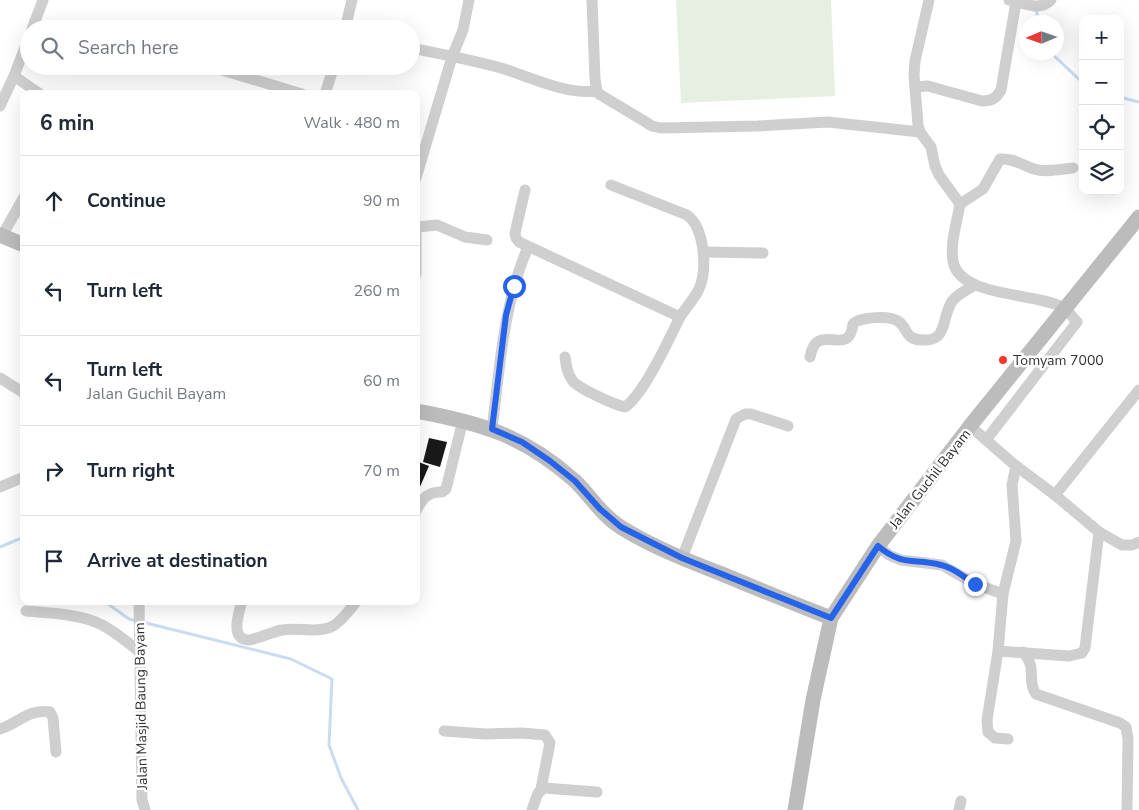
<!DOCTYPE html>
<meta charset="utf-8">
<style>
body{margin:0;font-family:"Nunito Sans",sans-serif;background:#f2f2f3;color:#1f2937}
.controls{position:absolute;right:15px;top:15px;display:grid;overflow:hidden;border-radius:10px;box-shadow:0 5px 20px #0002}
.controls button{width:45px;height:45px;display:grid;place-items:center;padding:0;border:0;border-bottom:1px solid #e0e1e3;background:#fff;color:#1f2937;font:25px sans-serif}
.compass{position:absolute;left:1019px;top:15px;width:45px;height:45px;border-radius:50%;background:#fff;box-shadow:0 5px 20px #0002;rotate:268deg}
.stop{position:absolute;width:15px;height:15px;margin:-11px;border:4px solid #2563eb;border-radius:50%;background:#fff}
.stop.end{background:#2563eb;border-color:#fff;box-shadow:0 1px 5px #0008}
.list{margin:0;padding:0;list-style:none}
h2{display:flex;justify-content:space-between;align-items:center;height:65px;margin:0;padding:0 20px;font-size:21px}
h2 small{font-size:16px;font-weight:400;color:#747a83}
.list li{display:grid;grid-template-columns:32px 1fr auto;gap:15px;align-items:center;box-sizing:border-box;height:90px;padding:0 20px;border-top:1px solid #e0e1e3}
.list b{display:block;font-size:19px;white-space:nowrap}
.list p{margin:0;font-size:16px;white-space:nowrap;color:#747a83}
.list em{font-size:16px;font-style:normal;color:#747a83}
.icon{flex:none;width:28px;height:28px;fill:none;stroke:currentColor;stroke-width:2;stroke-linecap:round;stroke-linejoin:round}
.map{position:relative;flex:none;width:1139px;height:810px;overflow:hidden}
.search{position:absolute;background:#fff;box-shadow:0 5px 20px #0002;left:20px;top:20px;width:400px;height:55px;display:flex;align-items:center;gap:12px;box-sizing:border-box;padding:0 18px;border-radius:28px;color:#747a83;font-size:19px}
.panel{position:absolute;background:#fff;box-shadow:0 5px 20px #0002;left:20px;top:90px;width:400px;height:515px;border-radius:10px}
.map>svg:first-child{display:block}
</style>
<div class="map">
<svg width="1139" height="810" viewBox="0 0 1139 810">
<rect width="100%" height="100%" fill="#fff"/>
<polygon fill="#e6efe0" points="676,0 831,0 835,96 681,103"/>
<g fill="none" stroke-linecap="round" stroke-linejoin="round">
<g stroke="#cbdcf0" stroke-width="3">
<polyline points="1036,9 1039,22"/>
<polyline points="1050,52 1083,83"/>
<polyline points="1120,97 1139,102"/>
<polyline points="0,547 24,537"/>
<polyline points="104,601 129,619 136,621"/>
<polyline points="142,622 291,659 332,679 329,745 341,778 358,810"/>
</g>
</g>
<g fill="#191919">
<polygon points="429,438 447,442 440,467 423,462"/>
<polygon points="416,461 429,466 416,496"/>
</g>
<g fill="none" stroke-linecap="round" stroke-linejoin="round">
<g stroke="#cfcfcf" stroke-width="11">
<polyline points="592,0 595,79 597,91 599,94 644,121 652,126 661,128 758,126 828,122 920,132"/>
<path d="M929,0l-14,61 -1,14 4,50 2,7 11,15 4,19 4,9 21,29c-3,18 -10,39 -7,57 6,37 84,31 111,47 5,3 9,10 13,14l-91,118"/>
<path d="M1016,2c12,3 25,8 35,-2"/>
<polyline points="32,29 43,0"/>
<polyline points="345,29 352,0"/>
<path d="M411,48c30,6 61,12 90,20 30,9 64,27 96,23"/>
<polyline points="201,66 222,70 302,94"/>
<polyline points="14,76 40,94"/>
<path d="M915,87l13,-1 54,15c9,0 14,-2 19,-11l15,-88 -7,-2"/>
<polyline points="325,94 334,66"/>
<polyline points="0,106 14,76 29,37"/>
<polyline points="416,178 452,57 463,30 469,0"/>
<path d="M611,185l76,30c18,13 21,57 11,76 -5,9 -12,17 -18,26"/>
<path d="M525,190l-10,43 1,5 3,4 161,75c-11,22 -36,77 -55,90 -10,-2 -48,-19 -53,-27 -5,-7 -6,-15 -7,-23"/>
<path d="M960,204l23,-15 17,-30c13,-1 22,6 34,10 12,4 27,0 39,-1"/>
<polyline points="416,224 416,274"/>
<polyline points="417,227 437,225 465,237 487,240"/>
<polyline points="2,236 24,197"/>
<polyline points="704,252 763,253"/>
<path d="M810,357c7,-38 39,3 43,-33 6,-7 37,-9 45,-3 11,8 6,19 26,19 25,1 17,-25 29,-40 5,-6 15,-11 22,-15"/>
<polyline points="0,378 24,393"/>
<polyline points="970,426 1016,466 1055,495 1099,532 1122,545 1132,545 1139,542"/>
<path d="M492,429c8,-62 11,-124 36,-182"/>
<polyline points="0,487 24,477"/>
<polyline points="1055,495 1139,390"/>
<path d="M416,511c6,-12 12,-20 26,-19l4,-3 17,-69"/>
<polyline points="878,546 889,555 901,560 942,565 975,584 1003,594"/>
<polyline points="682,558 736,419 745,414 751,414 788,426"/>
<polyline points="139,601 142,800 145,810"/>
<path d="M242,601c-3,11 -13,39 7,39 5,0 26,-9 33,-10 16,-3 36,4 51,-4 9,-5 17,-17 24,-25"/>
<path d="M26,611c23,2 56,3 76,14 14,7 26,18 38,27"/>
<polyline points="998,651 1069,656 1082,653 1085,648 1099,532"/>
<path d="M1023,652c15,16 3,28 13,42l84,29 6,4 2,12 -1,71"/>
<path d="M0,729c17,-5 30,-21 50,-17l3,6 3,34"/>
<polyline points="444,731 485,734 522,733 545,735 550,743 541,789"/>
<polyline points="1008,739 995,738 988,732 987,720 998,651 1003,594 1016,541 1012,485 1016,466"/>
<polyline points="532,810 538,793 544,788 597,792"/>
<polyline points="959,810 961,801"/>
</g>
<g stroke="#bcbcbc" stroke-width="15">
<polyline points="0,235 24,245"/>
<path d="M416,411c65,12 107,24 158,69 16,15 28,36 48,48 31,19 66,33 100,46 36,15 73,30 109,44"/>
<polyline points="795,810 813,700 831,618 878,546 970,426 1139,217"/>
</g>
</g>
<g fill="none" stroke-linecap="round" stroke-linejoin="round">
<path stroke="#2563eb" stroke-width="6" d="M514,286l-8,29 -14,114 30,13 28,19 25,20 25,28 21,18 61,31 149,60 47,-72c25,21 35,12 63,19 12,2 24,13 34,19"/>
</g>
<circle fill="#f3392a" stroke="#fff" stroke-width="2" cx="1003" cy="360" r="5"/>
<g text-anchor="middle" dominant-baseline="central" stroke-width="5" stroke-linejoin="round" paint-order="stroke">
<g font-size="14" fill="#323232" stroke="#fff" text-anchor="start">
<text x="1013" y="360">Tomyam 7000</text>
</g>
<g font-size="14" fill="#323232" stroke="#fff">
<text transform="translate(930 479) rotate(-52)">Jalan Guchil Bayam</text>
<text transform="translate(141 706) rotate(-91)">Jalan Masjid Baung Bayam</text>
</g>
</g>
</svg>
<div class="controls">
<button>+</button>
<button>−</button>
<button><svg class="icon" aria-label="locate" viewBox="0 0 24 24"><circle cx="12" cy="12" r="6"/><path d="M12 2v4M12 18v4M2 12h4M18 12h4"/></svg></button>
<button><svg class="icon" aria-label="layers" viewBox="0 0 24 24"><path d="M12 4l9 5-9 5-9-5zM3 14l9 5 9-5"/></svg></button>
</div>
<svg class="compass" viewBox="-18 -18 36 36"><path d="M0-13l5 13h-10z" fill="#e53935"/><path d="M0 13l5-13h-10z" fill="#747a83"/></svg>
<div class="stop" style="left:514px;top:286px"></div>
<div class="stop end" style="left:975px;top:584px"></div>
<div class="search"><svg class="icon" aria-label="search" viewBox="0 0 24 24"><circle cx="10" cy="10" r="6"/><path d="M15 15l6 6"/></svg>Search here</div>
<section class="panel">
<h2>6 min<small>Walk · 480 m</small></h2>
<ul class="list">
<li><svg class="icon" aria-label="ahead" viewBox="0 0 24 24"><path d="M12 20V5M6 11l6-6 6 6"/></svg><div><b>Continue</b></div><em>90 m</em></li>
<li><svg class="icon" aria-label="left" viewBox="0 0 24 24"><path d="M17 20v-9H6M10 6l-5 5 5 5"/></svg><div><b>Turn left</b></div><em>260 m</em></li>
<li><svg class="icon" aria-label="left" viewBox="0 0 24 24"><path d="M17 20v-9H6M10 6l-5 5 5 5"/></svg><div><b>Turn left</b><p>Jalan Guchil Bayam</p></div><em>60 m</em></li>
<li><svg class="icon" aria-label="right" viewBox="0 0 24 24"><path d="M7 20v-9h11M14 6l5 5-5 5"/></svg><div><b>Turn right</b></div><em>70 m</em></li>
<li><svg class="icon" aria-label="arrive" viewBox="0 0 24 24"><path d="M6 21V4h12l-3 4 3 4H6"/></svg><div><b>Arrive at destination</b></div></li>
</ul>
</section>
</div>
